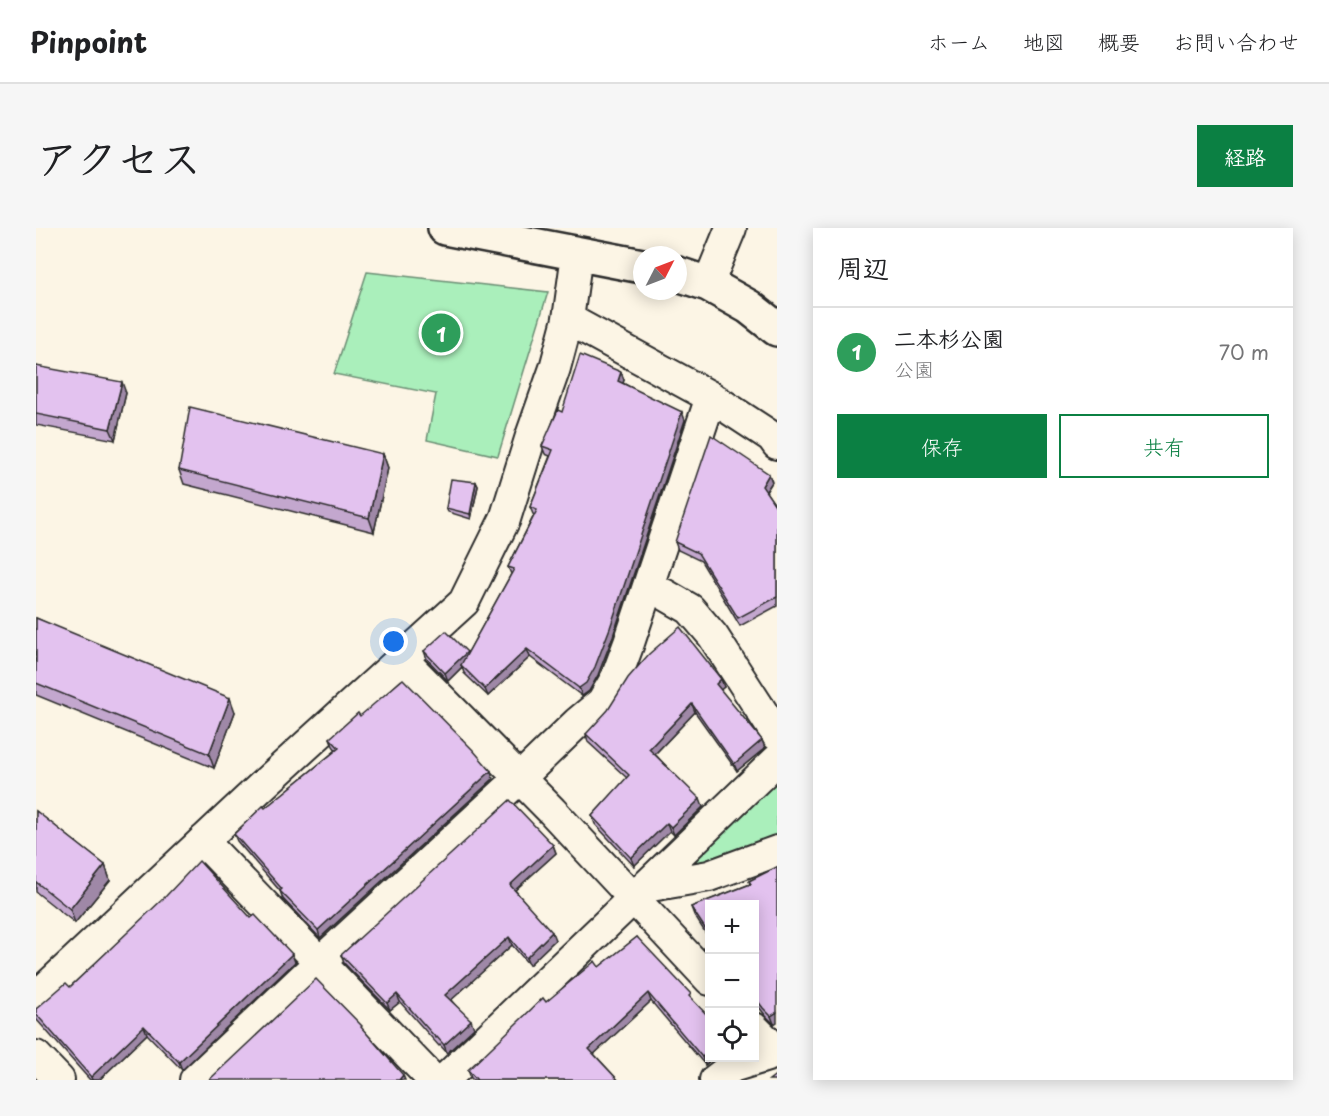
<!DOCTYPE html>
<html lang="ja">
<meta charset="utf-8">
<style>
body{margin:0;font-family:"Playpen Sans","Klee One",sans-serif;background:#f6f6f6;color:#202124}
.controls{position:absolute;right:18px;bottom:18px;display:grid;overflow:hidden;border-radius:0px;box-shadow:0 3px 15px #0003}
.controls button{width:54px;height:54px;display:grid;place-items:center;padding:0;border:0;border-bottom:2px solid #e0e0e0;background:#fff;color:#202124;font:30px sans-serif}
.compass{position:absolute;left:597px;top:18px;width:54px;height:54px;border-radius:50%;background:#fff;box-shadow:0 3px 15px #0003;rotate:48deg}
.you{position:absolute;left:358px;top:414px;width:21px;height:21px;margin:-15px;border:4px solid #fff;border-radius:50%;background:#1a73e8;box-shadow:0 0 0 9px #1a73e833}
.badge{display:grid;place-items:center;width:39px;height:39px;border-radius:50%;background:#0b8043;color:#fff;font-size:20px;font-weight:700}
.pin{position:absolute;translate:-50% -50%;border:3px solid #fff;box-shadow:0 2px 6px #0006}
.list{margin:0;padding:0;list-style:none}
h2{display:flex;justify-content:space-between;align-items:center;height:78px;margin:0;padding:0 24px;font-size:26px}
h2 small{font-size:20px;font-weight:400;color:#757577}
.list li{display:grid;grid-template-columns:39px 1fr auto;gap:18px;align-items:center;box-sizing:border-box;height:90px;padding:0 24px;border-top:2px solid #e0e0e0}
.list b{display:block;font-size:22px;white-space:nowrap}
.list p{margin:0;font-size:20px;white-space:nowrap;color:#757577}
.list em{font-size:20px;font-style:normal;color:#757577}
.actions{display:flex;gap:12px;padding:18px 24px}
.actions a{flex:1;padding:14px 0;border:2px solid #0b8043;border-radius:0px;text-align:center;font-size:21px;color:#0b8043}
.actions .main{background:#0b8043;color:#fff}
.icon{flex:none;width:33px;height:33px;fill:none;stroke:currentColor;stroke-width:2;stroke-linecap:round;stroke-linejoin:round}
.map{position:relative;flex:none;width:741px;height:852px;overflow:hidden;border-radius:0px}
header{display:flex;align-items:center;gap:36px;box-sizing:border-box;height:84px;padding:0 30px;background:#fff;border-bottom:2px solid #e0e0e0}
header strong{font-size:28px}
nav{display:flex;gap:33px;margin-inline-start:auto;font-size:21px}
.intro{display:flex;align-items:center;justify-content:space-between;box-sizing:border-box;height:144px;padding:0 36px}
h1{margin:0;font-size:42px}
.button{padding:15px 27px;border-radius:0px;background:#0b8043;color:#fff;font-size:21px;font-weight:700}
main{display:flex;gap:36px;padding:0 36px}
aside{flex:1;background:#fff;border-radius:0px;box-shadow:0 3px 15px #0003}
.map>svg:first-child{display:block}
</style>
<header>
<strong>Pinpoint</strong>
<nav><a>ホーム</a><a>地図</a><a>概要</a><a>お問い合わせ</a></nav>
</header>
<div class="intro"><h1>アクセス</h1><a class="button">経路</a></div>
<main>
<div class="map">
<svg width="741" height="852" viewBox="0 0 741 852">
<rect width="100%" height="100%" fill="#fcf5e5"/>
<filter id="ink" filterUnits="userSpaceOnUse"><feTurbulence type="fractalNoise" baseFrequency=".0167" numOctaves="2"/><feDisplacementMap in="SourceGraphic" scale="12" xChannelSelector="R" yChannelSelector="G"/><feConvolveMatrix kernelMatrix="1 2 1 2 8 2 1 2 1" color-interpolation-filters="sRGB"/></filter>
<g filter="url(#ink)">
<g fill="#aaefbb" stroke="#6a8d73" stroke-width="1.5">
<polygon points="331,44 512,64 462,228 391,212 400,166 298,146"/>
<polygon points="741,553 741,612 661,642 656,630"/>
</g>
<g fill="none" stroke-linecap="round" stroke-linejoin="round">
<g stroke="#2b2b2b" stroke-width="34">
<g id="minor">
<polyline points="672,56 695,0"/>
<polyline points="532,91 675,169 736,209 741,216"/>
<polyline points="612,360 628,366 654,381 677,408 741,507"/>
<polyline points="366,431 516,583 674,752"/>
<polyline points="167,613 397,852"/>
<polyline points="609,659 741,532"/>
<polyline points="0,769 228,556 428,374 469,291 495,208 519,140 532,91 541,26"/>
<polyline points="718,800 741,823"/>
<polyline points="0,828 23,852"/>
<polyline points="159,852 284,734 484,550 542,494 566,474 580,450 593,415 675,169"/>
<polyline points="408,852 609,659 673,648 741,623"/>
<polyline points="679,852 696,839 741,825"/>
</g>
</g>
<g stroke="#2b2b2b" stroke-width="38">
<g id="tertiary">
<polyline points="409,0 606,38"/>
<polyline points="642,46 672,56 713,79 741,101"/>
</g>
</g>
<use href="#minor" stroke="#fcf5e5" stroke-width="30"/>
<use href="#tertiary" stroke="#fcf5e5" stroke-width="33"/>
</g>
<g fill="#c3a7ce" stroke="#2b2b2b" stroke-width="1.5">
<polygon points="0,138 90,165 79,212 0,197"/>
<polygon points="585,144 588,152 587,155 649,192 577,408 562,447 553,463 546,468 494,429 452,468 428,445 426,439 412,453 391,431 388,423 431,424 431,426 475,346 472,339 498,287 497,286 494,279 514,228 509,226 506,218 526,184"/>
<polygon points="347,226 352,240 338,304 148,256 143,242"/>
<polygon points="440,254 442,258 435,291 412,284 410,280"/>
<polygon points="736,254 730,264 741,280 741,378 704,398 665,333 642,322 639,314"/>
<polygon points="0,390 199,484 178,540 0,467"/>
<polygon points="685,451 688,459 684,462 729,520 701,543 659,484 619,526 667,579 638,607 634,603 598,638 559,596 556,588 591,550 552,514 550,506"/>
<polygon points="324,488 457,551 284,710 247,671 244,663 201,613 198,606 300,522 297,518 294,510"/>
<polygon points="0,583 69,637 74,652 39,695 0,664"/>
<polygon points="517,617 520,625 479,662 519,712 493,737 476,717 415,772 438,800 411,825 404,817 403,818 364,774 354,782 308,735 305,727"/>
<polygon points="741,639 738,796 730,788 718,773 718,676 674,676 674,712 658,687 655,679 714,656 713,653"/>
<polygon points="215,690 259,734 146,842 111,806 63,852 54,852 0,791 0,781 34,759"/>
<polygon points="601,709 674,830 677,830 669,837 615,773 558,826 582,852 437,852 435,850 432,842 510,774 563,739"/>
</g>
<g fill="#9f88a7" stroke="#2b2b2b" stroke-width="1.5">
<polygon points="585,144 588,152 585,161 582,153"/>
<polygon points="86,154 90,165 79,212 74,201"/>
<polygon points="646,184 649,192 577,408 562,447 553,463 546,468 543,460"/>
<polygon points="347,226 352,240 338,304 333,290"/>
<polygon points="733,246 736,254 728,266 726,258"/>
<polygon points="440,254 442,258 435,291 434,286"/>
<polygon points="491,421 494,429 452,468 449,461"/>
<polygon points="431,424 433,432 425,437 426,439 412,453 409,445"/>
<polygon points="685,451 688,459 682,464 680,456"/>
<polygon points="194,470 199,484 178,540 173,526"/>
<polygon points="656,476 659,484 616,529 613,521"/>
<polygon points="726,512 729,520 701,543 698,536"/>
<polygon points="455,543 457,551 284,710 282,702"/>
<polygon points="664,571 667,579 638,607 635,599"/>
<polygon points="631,595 634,603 598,638 595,630"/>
<polygon points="517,617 520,625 477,664 474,657"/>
<polygon points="69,637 74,652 39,695 34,681"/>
<polygon points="516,704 519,712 493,737 490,730"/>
<polygon points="473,709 476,717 412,775 409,767"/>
<polygon points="256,726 259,734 146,842 143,834"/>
<polygon points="612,765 615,773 556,828 553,821"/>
<polygon points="361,766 364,774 354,782 351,775"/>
<polygon points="741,784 741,794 738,796 735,788"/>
<polygon points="435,792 438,800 411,825 408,817"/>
<polygon points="108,798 111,806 63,852 56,852 55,849"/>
<polygon points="674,822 674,830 677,830 669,837 666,829"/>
<polygon points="367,847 369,852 363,852"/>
</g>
<g fill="#e3c2ef" stroke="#2b2b2b" stroke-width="1.5">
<polygon points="544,127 585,144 582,153 646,184 574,400 559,439 550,455 543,460 491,421 449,461 425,437 478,341 472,339 501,282 494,279 517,222 506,218 522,182 526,184"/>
<polygon points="0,138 86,154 74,201 0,186"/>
<polygon points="154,179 347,226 333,290 143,242"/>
<polygon points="675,207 733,246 726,258 741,280 741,369 702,390 662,325 639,314"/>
<polygon points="415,251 440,254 434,286 410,280"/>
<polygon points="0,390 194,470 173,526 0,455"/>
<polygon points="644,399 685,451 680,456 726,512 698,536 656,476 613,521 664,571 635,599 631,595 595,630 556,588 593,547 550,506 572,482 592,450 613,426"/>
<polygon points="410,403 431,424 409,445 388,423"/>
<polygon points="367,451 437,522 455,543 282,702 244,663 246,661 198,606 227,578 229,580 303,520 294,510 322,485 324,488"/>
<polygon points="474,572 517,617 474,657 516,704 490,730 473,709 409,767 435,792 408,817 401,809 400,810 361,766 351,775 305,727"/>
<polygon points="0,583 69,637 34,681 0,654"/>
<polygon points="163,633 215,690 219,687 256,726 143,834 108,798 55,849 0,786 0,781 30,755 34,759 130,668"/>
<polygon points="741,639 741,784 735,788 727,780 718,768 718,676 674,676 674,708 655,679 715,656 713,653"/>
<polygon points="601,709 655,766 653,768 674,790 674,822 666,829 612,765 553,821 582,852 441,852 432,842 507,770 510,774 559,733 563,739"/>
<polygon points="280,751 326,798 325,799 367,847 363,852 173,852"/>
<polygon points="741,846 741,852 733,852"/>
</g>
</g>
</svg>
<div class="controls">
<button>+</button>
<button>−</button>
<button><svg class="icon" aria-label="locate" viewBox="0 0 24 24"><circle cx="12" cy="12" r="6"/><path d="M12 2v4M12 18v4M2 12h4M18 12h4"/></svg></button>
</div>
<svg class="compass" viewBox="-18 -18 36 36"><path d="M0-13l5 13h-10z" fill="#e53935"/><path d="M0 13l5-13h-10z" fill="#757577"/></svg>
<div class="you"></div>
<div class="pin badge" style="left:405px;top:105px;background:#2e9e5b">1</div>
</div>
<aside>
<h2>周辺<small></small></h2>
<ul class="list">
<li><span class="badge" style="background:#2e9e5b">1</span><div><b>二本杉公園</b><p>公園</p></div><em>70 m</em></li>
</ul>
<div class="actions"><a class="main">保存</a><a>共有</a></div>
</aside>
</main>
